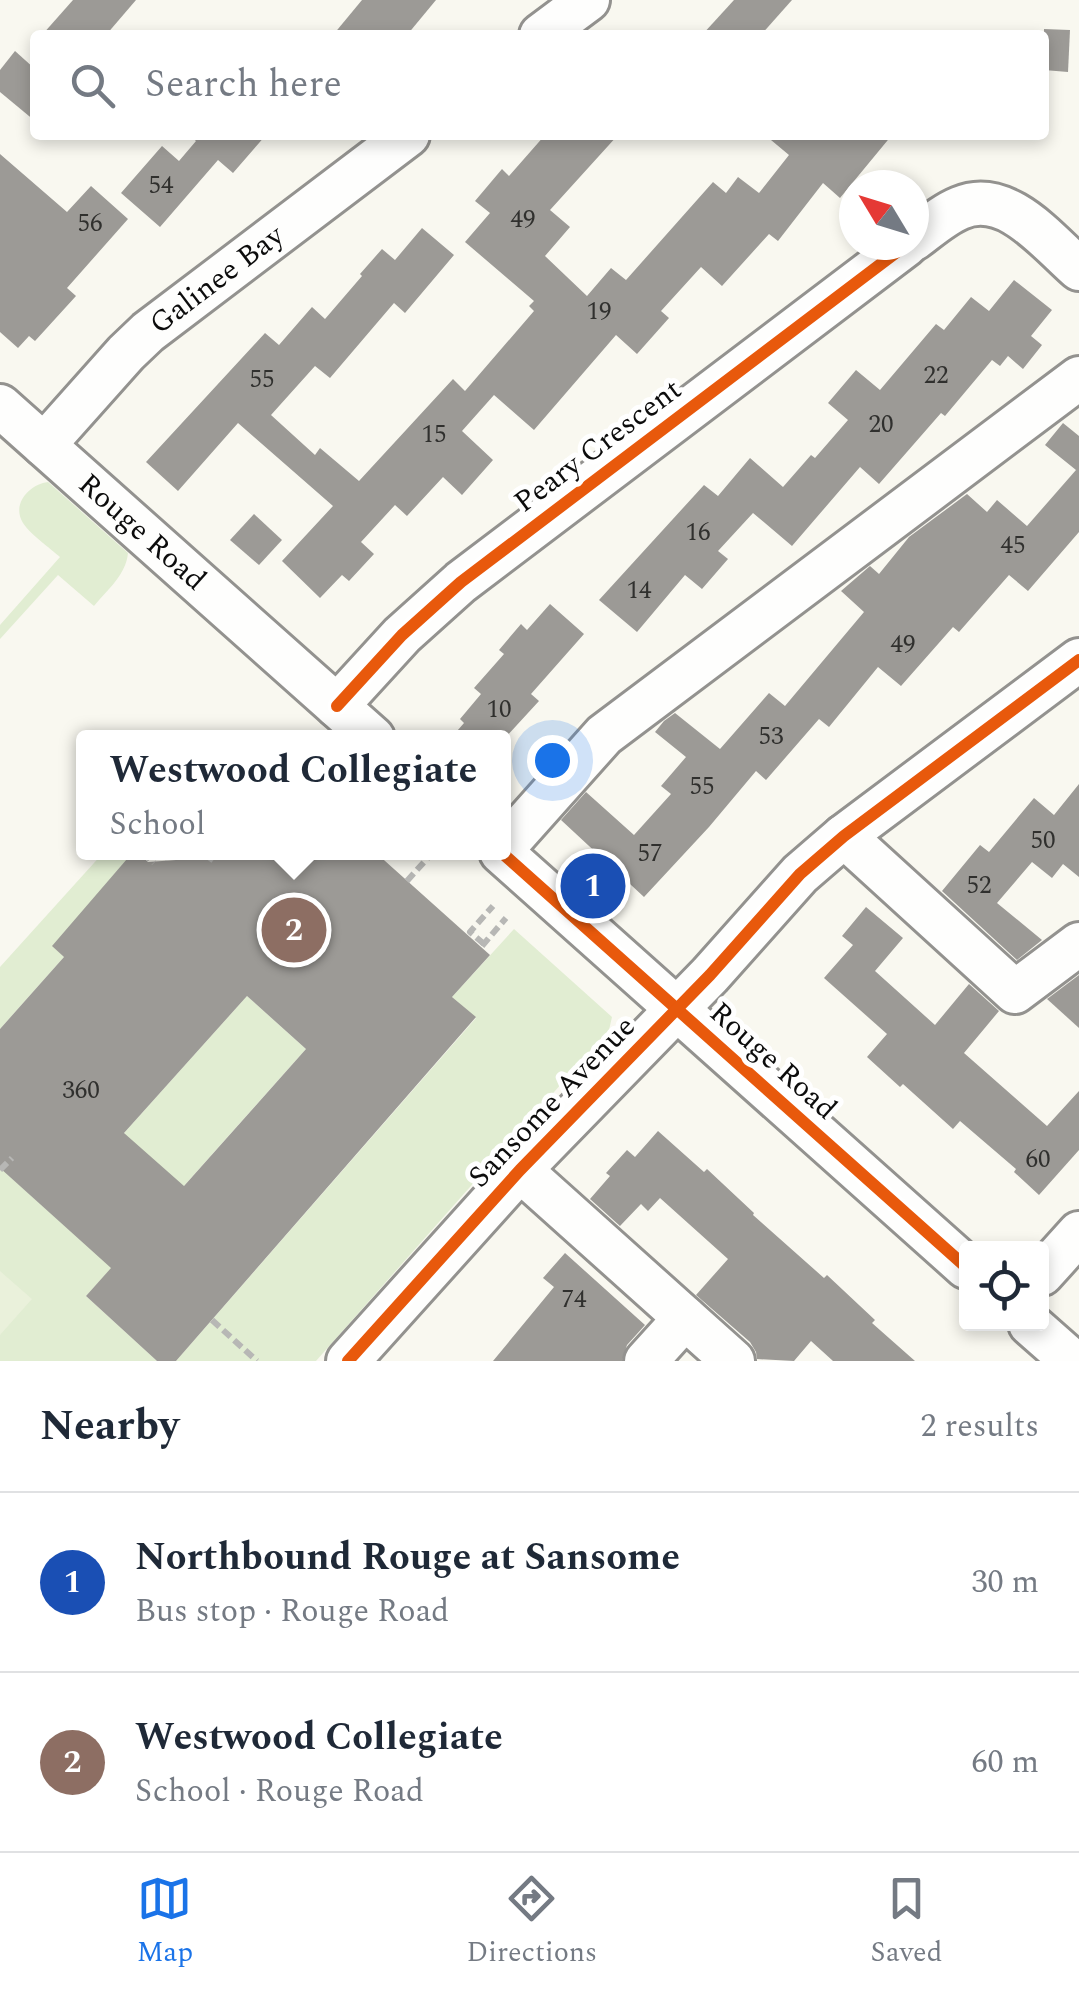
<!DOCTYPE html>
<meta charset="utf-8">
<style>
body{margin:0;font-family:Spectral,serif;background:#f2f2f3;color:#1f2937}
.controls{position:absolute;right:30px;bottom:30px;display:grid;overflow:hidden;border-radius:10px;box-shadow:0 5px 15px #0003}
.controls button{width:90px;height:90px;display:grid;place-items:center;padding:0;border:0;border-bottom:2px solid #e0e1e3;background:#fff;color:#1f2937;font:50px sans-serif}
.compass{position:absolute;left:839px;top:170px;width:90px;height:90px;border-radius:50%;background:#fff;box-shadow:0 5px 15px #0003;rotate:308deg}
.you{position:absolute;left:552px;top:760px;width:35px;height:35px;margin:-25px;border:8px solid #fff;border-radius:50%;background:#1a73e8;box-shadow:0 0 0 15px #1a73e833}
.badge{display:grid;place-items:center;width:65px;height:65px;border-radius:50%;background:#1a73e8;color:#fff;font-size:32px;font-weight:700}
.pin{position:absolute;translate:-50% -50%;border:5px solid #fff;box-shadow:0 2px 10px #0006}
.popup{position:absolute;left:76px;top:730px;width:435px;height:130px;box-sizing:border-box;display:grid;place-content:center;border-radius:10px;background:#fff;filter:drop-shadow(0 2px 8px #0005);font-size:32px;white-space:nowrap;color:#747a83}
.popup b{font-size:38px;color:#1f2937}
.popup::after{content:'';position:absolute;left:50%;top:100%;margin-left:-20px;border:20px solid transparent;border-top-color:#fff}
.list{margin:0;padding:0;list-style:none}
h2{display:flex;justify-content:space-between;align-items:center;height:130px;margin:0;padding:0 40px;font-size:42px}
h2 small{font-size:32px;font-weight:400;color:#747a83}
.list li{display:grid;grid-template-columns:65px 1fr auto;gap:30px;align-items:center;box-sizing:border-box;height:180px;padding:0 40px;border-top:2px solid #e0e1e3}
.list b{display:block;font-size:38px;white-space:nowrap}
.list p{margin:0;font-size:32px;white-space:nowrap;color:#747a83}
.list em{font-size:32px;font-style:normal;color:#747a83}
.icon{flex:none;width:55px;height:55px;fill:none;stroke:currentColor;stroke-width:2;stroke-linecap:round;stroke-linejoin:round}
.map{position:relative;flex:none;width:1079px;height:1361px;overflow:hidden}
.search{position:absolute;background:#fff;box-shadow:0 5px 15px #0003;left:30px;right:30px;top:30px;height:110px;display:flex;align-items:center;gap:25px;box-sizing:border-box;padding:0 35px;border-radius:10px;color:#747a83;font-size:38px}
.sheet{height:490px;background:#fff}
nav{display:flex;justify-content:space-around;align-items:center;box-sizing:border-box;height:140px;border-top:2px solid #e0e1e3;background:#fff;font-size:28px;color:#747a83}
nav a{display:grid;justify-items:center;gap:5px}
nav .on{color:#1a73e8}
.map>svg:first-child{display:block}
</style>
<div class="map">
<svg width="1079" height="1361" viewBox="0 0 1079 1361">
<rect width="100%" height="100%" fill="#f9f8f0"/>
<g fill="#e1edd2">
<path d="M48,482l80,71c-2,22 -21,37 -34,53l-36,-31 -58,64v-14l60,-68c-10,-9 -30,-23 -37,-34 -12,-19 7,-39 25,-41z"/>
<polygon points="130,852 132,854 53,946 64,957 0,1029 0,967 103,853"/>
<polygon points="514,929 612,1017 609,1030 316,1361 176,1361 476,1018 452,997"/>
<polygon points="247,996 306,1049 167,1205 124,1133"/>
<polygon points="0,1164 8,1175 95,1253 125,1253 86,1296 157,1361 0,1361"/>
</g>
<polygon fill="#eaf1db" points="0,1271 32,1299 0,1335"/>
<g fill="#9c9a96" fill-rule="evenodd">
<polygon points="73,0 136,0 106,35 42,35"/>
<polygon points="362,0 436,0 407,35 333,35"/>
<polygon points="734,0 792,0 761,35 702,35"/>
<polygon points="1044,29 1070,30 1068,72 1044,70"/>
<polygon points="15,51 35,69 35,121 0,92 0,70"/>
<polygon points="189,135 266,135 233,173 218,160 160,227 121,193 162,146 179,161 196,141"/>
<polygon points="545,135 618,135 550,210 570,227 545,256 587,296 611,268 626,280 713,182 726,193 738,177 759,193 789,155 765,135 892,135 840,198 823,183 778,241 769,234 722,286 701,267 661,311 669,318 637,354 616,335 534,430 494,395 462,431 493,460 462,495 443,477 407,516 395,505 361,542 374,554 349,581 342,575 320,598 282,561 333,506 238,423 178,491 146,462 265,333 279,345 312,307 325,319 362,276 360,274 382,249 395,260 422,228 454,255 405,313 394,303 330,378 315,366 271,415 315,455 320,448 359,481 453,379 465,391 534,311 529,306 534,301 465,242 490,213 475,201 502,169 509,176"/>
<polygon points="0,154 67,212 91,186 128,219 67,288 76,296 35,341 29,336 18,348 0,332"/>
<polygon points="1014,280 1052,310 1031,336 1042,345 1023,369 1008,356 1000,366 992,360 945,416 941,413 879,484 860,467 792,546 753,513 718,551 728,559 702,589 685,575 637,632 599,600 704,485 718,496 750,458 783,487 811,455 815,458 848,420 828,403 856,370 880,390 936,324 944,330 971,297 989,311"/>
<polygon points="1063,423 1079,436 1079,532 1028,591 1009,575 959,632 953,627 901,686 878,667 829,727 819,719 766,780 756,771 709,827 644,897 561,820 586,792 634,835 671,794 661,786 686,757 655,732 664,721 675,713 720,749 769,693 785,706 864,612 841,591 870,566 879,574 909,537 967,494 987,512 997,500 1027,526 1076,470 1045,445"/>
<polygon points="254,514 282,540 259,565 230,540"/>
<polygon points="550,604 584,634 531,694 539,701 505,738 451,738 464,723 460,719 481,694 474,688 504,654 499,650 521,624 527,630"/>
<polygon points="1079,784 1079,877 1063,864 1052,878 1032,862 997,903 1042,940 1017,960 942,891 980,845 989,852 1034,798 1054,815"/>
<path d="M133,852h5l10,10 70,-5 4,-5h153l115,103 -38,42 24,20 -300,344h-19l-71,-65 25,-28 -111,-100v-139l64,-72 -12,-11zM247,996l59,53 -122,137 -60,-53z"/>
<polygon points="866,907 903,938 875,971 935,1025 969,984 999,1011 964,1053 1047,1126 1079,1091 1079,1150 1039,1195 1014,1172 1016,1169 960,1121 953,1129 903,1084 900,1087 867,1057 887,1034 824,978 853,945 842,936"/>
<polygon points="1079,975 1079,1028 1047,999"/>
<polygon points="658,1131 704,1172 707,1169 754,1213 753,1215 824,1278 827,1275 875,1320 872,1323 915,1361 833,1361 811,1341 794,1361 757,1359 756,1352 750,1342 696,1295 728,1259 660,1198 648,1211 641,1204 620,1226 590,1199 610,1176 606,1173 627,1150 635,1157"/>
<polygon points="565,1253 645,1325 627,1345 622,1361 493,1361 554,1287 543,1278"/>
</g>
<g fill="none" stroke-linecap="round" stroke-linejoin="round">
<g stroke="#93928f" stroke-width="48">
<g id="minor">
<polyline points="541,35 588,0"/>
<path d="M914,239c15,-11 29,-24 46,-31 46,-20 87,33 119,61"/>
<path id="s1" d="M0,406l373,332"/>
<path id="s2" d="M44,445l82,-92 22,-21 260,-197"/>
<polyline points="337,706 402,635 461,582 906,245"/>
<polyline points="844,836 1015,992 1079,944"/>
<polyline points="504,847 604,735 1079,378"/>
<polyline points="501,852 966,1267"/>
<polyline points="520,1170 733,1361"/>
<polyline points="1042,1274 1079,1233"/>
<polyline points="1030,1324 1072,1361"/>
<polyline points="348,1361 520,1170 710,975 800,874 844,836 1079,660"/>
<polyline points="646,1361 685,1318"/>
</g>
</g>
<g stroke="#b7b7b5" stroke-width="6" stroke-dasharray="10 5" stroke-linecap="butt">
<polyline points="143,852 154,863"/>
<polyline points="167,852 168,860"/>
<polyline points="190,852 191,859"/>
<polyline points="209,861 216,852"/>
<polyline points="407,881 433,852"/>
<polyline points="484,944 470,932 493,906"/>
<polyline points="482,946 506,918"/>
<polyline points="0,1170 12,1158"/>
<polyline points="212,1320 257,1361"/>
</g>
<use href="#minor" stroke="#fefefd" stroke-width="42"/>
<g stroke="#fff" stroke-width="19">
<g id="cycleway">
<polyline points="337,706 402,635 461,582 906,245"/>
<polyline points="501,852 966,1267"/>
<polyline points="348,1361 520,1170 710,975 800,874 844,836 1079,660"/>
</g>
</g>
<use href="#cycleway" stroke="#e8590c" stroke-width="12"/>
</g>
<g text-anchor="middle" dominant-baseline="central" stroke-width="10" stroke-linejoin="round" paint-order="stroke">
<g font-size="25" fill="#30302e">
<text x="161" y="186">54</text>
<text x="523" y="220">49</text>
<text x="90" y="224">56</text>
<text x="599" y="312">19</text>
<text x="936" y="376">22</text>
<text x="262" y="380">55</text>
<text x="881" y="425">20</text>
<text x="434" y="435">15</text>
<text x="698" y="533">16</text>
<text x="1013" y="546">45</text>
<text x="639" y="591">14</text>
<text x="903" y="645">49</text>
<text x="499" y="710">10</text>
<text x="771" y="737">53</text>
<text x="702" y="787">55</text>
<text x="1043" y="841">50</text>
<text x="650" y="854">57</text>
<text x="979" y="886">52</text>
<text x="81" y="1091">360</text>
<text x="1038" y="1160">60</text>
<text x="574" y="1300">74</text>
</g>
<g font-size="30" fill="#0c0c0c" stroke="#fff">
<text stroke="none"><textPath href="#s2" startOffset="240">Galinee Bay</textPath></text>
<text transform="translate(598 446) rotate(-37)">Peary Crescent</text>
<text stroke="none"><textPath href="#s1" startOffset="190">Rouge Road</textPath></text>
<text transform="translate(773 1061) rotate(42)">Rouge Road</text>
<text transform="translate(552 1102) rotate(-46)">Sansome Avenue</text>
</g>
</g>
</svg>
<div class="controls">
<button><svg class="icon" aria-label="locate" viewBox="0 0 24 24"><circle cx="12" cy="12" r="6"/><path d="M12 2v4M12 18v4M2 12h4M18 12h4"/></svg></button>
</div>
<svg class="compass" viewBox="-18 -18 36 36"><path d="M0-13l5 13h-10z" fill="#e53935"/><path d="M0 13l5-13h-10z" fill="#747a83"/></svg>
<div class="you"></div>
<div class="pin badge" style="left:593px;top:886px;background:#1a4fb4">1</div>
<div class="pin badge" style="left:294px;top:930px;background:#8d6e63">2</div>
<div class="popup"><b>Westwood Collegiate</b>School</div>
<div class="search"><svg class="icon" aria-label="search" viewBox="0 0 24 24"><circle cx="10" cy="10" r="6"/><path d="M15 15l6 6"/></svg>Search here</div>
</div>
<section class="sheet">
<h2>Nearby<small>2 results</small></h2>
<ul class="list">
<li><span class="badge" style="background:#1a4fb4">1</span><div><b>Northbound Rouge at Sansome</b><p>Bus stop · Rouge Road</p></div><em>30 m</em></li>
<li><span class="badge" style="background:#8d6e63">2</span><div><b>Westwood Collegiate</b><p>School · Rouge Road</p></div><em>60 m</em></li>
</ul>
</section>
<nav>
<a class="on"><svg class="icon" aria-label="map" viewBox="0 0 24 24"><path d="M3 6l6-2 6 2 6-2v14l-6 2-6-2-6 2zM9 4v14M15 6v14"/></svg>Map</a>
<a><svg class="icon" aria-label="directions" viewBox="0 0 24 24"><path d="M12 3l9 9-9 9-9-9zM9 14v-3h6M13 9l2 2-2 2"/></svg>Directions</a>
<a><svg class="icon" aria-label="saved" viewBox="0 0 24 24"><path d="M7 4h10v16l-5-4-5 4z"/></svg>Saved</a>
</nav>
